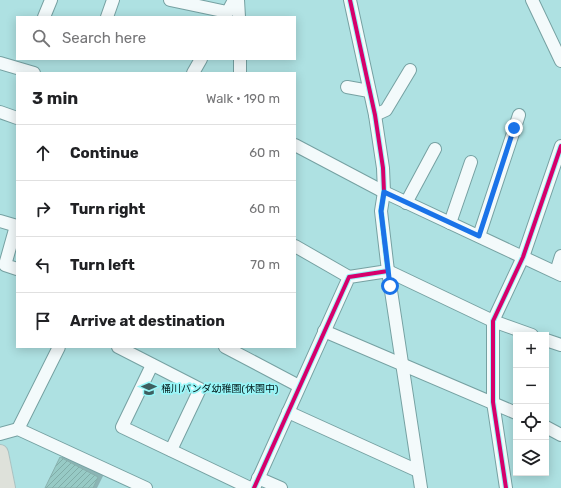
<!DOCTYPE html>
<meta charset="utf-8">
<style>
body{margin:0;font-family:Rubik,"Noto Sans JP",sans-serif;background:#f2f2f2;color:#202124}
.controls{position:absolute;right:12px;bottom:12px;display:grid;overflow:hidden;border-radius:0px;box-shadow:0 2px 10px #0003}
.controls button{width:36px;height:36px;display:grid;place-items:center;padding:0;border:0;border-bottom:1px solid #e0e0e0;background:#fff;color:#202124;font:20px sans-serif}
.stop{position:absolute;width:12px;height:12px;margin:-9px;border:3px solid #1a73e8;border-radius:50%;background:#fff}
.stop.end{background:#1a73e8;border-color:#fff;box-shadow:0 1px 4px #0008}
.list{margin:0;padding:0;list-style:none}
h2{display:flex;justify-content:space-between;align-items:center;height:52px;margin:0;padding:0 16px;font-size:17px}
h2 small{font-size:13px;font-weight:400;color:#757577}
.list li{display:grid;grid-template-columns:26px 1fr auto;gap:12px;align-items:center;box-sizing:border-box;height:56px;padding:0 16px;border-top:1px solid #e0e0e0}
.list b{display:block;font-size:15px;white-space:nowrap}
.list em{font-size:13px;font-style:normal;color:#757577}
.icon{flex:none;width:22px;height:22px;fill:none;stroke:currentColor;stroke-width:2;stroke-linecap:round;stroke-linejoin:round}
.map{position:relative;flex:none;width:561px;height:488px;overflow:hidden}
.search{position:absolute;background:#fff;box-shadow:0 2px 10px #0003;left:16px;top:16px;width:280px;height:44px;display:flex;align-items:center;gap:10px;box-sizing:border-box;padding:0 14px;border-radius:0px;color:#757577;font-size:15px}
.panel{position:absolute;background:#fff;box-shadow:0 2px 10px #0003;left:16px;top:72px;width:280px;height:276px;border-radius:0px}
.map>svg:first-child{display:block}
</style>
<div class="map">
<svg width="561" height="488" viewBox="0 0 561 488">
<defs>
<pattern id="building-hatch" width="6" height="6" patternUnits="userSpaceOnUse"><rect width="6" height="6" fill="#97cac5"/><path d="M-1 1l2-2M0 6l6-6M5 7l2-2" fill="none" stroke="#80ada8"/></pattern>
</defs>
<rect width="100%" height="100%" fill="#aee1e2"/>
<polygon fill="#0003" points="71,447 108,466 97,488 46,488 61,458"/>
<polygon fill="url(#building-hatch)" stroke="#88b0ad" points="60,457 98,477 93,488 45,488"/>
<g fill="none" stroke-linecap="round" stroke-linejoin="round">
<g stroke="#76a1a2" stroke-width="14">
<g id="minor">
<polyline points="170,0 227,12"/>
<polyline points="238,0 239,17"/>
<polyline points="532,0 561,61"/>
<polyline points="44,17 51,0"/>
<polyline points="107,17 113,0"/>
<polyline points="225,17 234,0"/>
<polyline points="240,59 240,73"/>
<polyline points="0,63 34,73"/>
<polyline points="193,73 201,59"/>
<polyline points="347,87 369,91"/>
<polyline points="0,112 17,118"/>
<polyline points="375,115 386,110 410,70"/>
<polyline points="295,145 384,192 561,275"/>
<polyline points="406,203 435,149"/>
<polyline points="0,221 17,226"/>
<polyline points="450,223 471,162"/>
<polyline points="16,226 5,265 17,269"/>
<polyline points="479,236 519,115"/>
<polyline points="295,246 349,277"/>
<polyline points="388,271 421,488"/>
<polyline points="388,271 493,321 532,335"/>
<polyline points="556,272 561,256"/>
<polyline points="324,331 516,413"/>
<polyline points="546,340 561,345"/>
<polyline points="118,347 200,389 171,450"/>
<polyline points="225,347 299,386"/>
<polyline points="152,365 122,427 250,488"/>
<polyline points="288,412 418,471"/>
<polyline points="546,427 561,435"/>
<polyline points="18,429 59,347"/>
<polyline points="0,434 18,429 146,488"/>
<polyline points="258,478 281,488"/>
<polyline points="254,488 349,277 388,271 381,211 384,192 383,168 375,115 350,0"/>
<polyline points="506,488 493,402 493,321 523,257 561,146"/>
</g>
</g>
<g stroke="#abc2c2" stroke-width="18">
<polyline id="major" points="0,453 7,488"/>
</g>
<use href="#minor" stroke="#f3fafb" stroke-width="12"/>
<use href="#major" stroke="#dee1da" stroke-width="16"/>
<g stroke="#98f6f8" stroke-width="6">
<g id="cycleway">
<polyline points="254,488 349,277 388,271 381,211 384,192 383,168 375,115 350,0"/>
<polyline points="506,488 493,402 493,321 523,257 561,146"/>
</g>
</g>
<use href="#cycleway" stroke="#d6006c" stroke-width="4"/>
</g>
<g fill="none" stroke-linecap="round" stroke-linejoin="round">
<polyline stroke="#1a73e8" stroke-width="5" points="390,286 381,211 384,192 479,236 514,128"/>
</g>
<defs>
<g id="school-bare" transform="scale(1.2)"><path d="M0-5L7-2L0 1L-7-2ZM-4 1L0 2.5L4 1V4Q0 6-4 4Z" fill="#3d5e5f" stroke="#98f6f8" stroke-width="2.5" paint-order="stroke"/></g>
</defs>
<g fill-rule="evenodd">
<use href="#school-bare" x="149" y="389"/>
</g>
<g text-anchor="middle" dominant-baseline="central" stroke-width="3.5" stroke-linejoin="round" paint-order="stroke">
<g font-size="10" fill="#001718" stroke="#98f6f8" text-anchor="start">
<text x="161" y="389">桶川パンダ幼稚園(休園中)</text>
</g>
</g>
</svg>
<div class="controls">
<button>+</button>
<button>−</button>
<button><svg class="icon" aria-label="locate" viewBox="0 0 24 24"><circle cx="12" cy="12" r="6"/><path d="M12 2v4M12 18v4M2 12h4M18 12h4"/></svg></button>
<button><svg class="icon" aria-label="layers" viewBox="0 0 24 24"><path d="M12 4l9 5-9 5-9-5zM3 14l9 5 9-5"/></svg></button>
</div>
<div class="stop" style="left:390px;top:286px"></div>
<div class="stop end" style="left:514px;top:128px"></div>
<div class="search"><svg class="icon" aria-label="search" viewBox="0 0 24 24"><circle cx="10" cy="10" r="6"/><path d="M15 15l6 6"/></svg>Search here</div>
<section class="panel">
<h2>3 min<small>Walk · 190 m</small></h2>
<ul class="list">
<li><svg class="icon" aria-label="ahead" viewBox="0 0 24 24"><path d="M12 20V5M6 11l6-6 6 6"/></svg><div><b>Continue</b></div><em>60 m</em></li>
<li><svg class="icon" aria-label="right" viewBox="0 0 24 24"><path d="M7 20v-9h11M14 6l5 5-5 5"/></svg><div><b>Turn right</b></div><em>60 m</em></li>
<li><svg class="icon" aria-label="left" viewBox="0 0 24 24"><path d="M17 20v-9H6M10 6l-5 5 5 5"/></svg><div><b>Turn left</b></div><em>70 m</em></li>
<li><svg class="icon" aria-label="arrive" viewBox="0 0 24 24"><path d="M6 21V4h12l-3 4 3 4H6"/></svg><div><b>Arrive at destination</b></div></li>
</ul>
</section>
</div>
